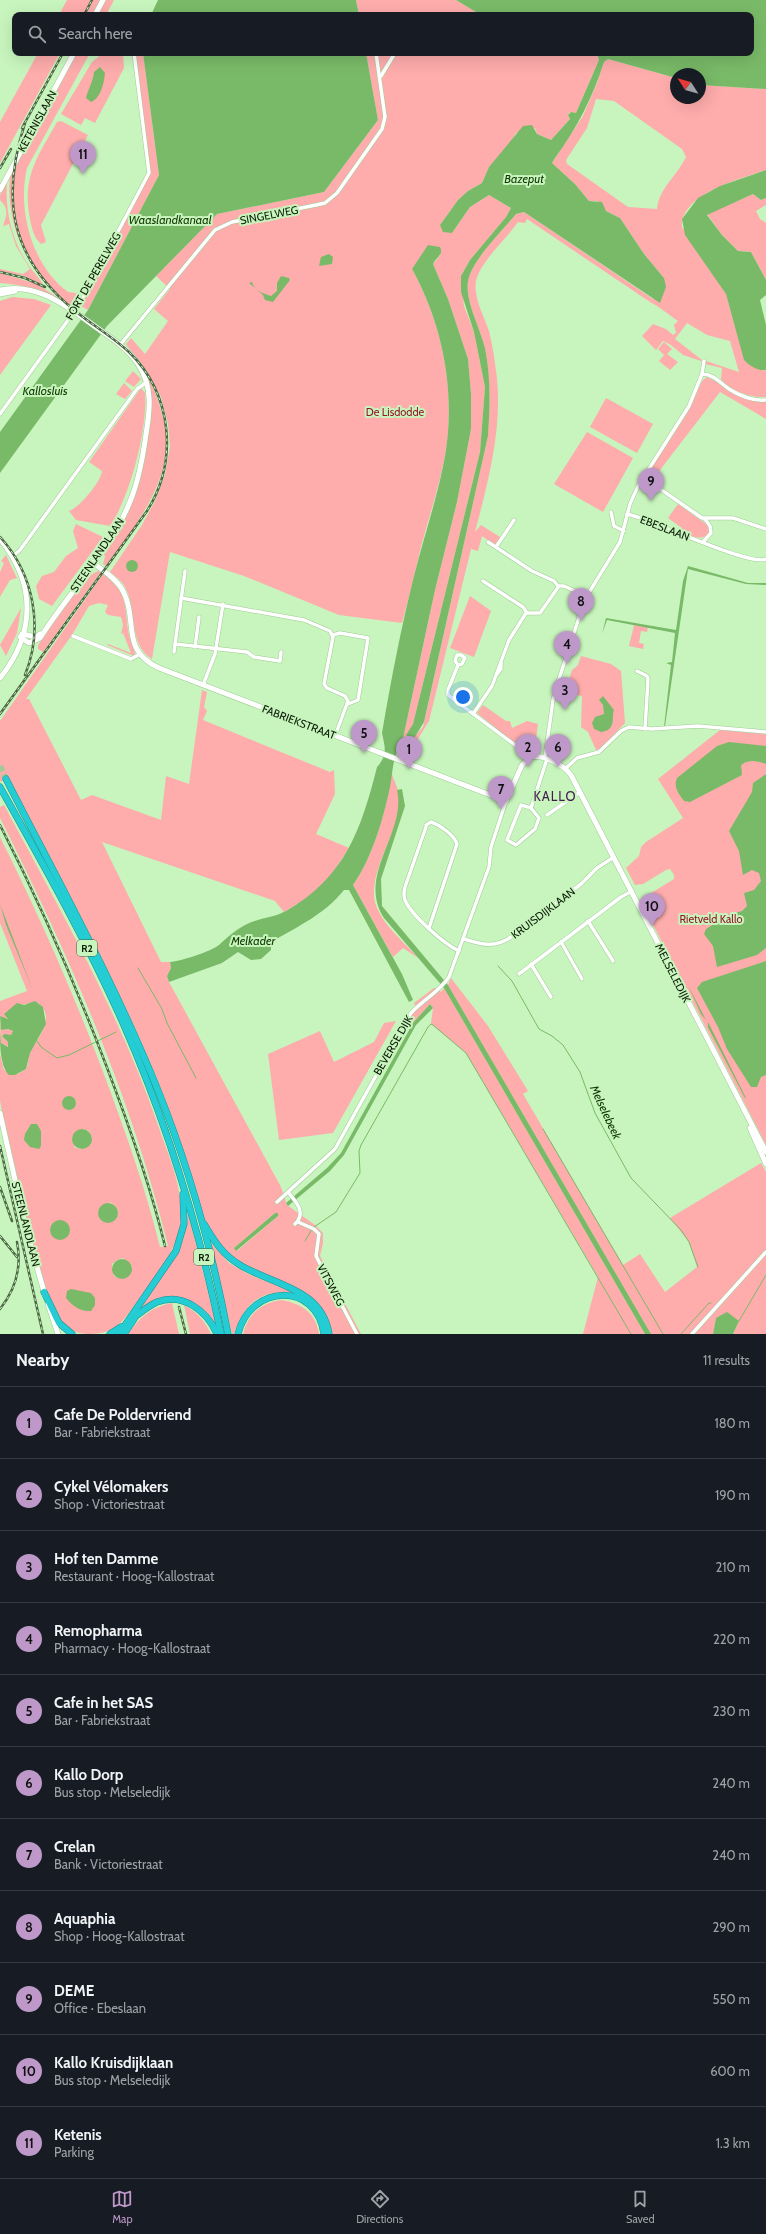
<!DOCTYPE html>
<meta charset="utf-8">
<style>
body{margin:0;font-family:Cabin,sans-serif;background:#242831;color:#f1f3f6}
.compass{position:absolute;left:670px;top:68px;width:36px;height:36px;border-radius:50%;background:#171b24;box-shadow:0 4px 16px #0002;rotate:306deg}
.you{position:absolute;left:463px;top:697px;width:14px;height:14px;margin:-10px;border:3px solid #fff;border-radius:50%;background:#1a73e8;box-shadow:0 0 0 6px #1a73e833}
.badge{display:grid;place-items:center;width:26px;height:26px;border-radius:50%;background:#bf98ca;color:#111;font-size:13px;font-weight:700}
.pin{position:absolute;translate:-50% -33px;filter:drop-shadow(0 1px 2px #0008)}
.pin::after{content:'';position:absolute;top:21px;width:14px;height:12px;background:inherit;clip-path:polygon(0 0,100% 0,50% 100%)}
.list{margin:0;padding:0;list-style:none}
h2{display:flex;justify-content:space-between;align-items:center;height:52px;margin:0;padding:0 16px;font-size:17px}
h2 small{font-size:13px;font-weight:400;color:#9ea1a6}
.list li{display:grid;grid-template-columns:26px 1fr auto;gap:12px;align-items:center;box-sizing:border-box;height:72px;padding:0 16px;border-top:1px solid #363941}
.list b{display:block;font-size:15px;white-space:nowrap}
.list p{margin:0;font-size:13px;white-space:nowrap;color:#9ea1a6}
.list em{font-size:13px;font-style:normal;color:#9ea1a6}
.icon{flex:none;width:22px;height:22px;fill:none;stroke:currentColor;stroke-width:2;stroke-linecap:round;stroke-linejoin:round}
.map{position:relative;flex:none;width:766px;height:1334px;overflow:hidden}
.search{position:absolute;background:#171b24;box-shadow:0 4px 16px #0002;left:12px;right:12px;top:12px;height:44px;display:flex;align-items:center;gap:10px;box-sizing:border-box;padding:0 14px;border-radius:8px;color:#9ea1a6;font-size:15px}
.sheet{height:844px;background:#171b24}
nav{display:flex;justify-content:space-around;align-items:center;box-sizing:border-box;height:56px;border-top:1px solid #363941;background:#171b24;font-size:11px;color:#9ea1a6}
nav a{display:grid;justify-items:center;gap:2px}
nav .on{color:#bf98ca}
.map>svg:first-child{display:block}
</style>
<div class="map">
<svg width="766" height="1334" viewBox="0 0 766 1334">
<rect width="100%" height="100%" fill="#c8f5bd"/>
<g fill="#feacac" fill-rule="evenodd">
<polygon points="67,0 114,0 106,15 59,15"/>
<polygon points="356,0 456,0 481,15 359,15"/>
<polygon points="38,53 60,53 0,163 0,122"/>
<path d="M76,53h14l-63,115c-10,42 5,98 41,124l8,1 4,6 -7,8c-9,-5 -16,-14 -23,-21 -30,-31 -44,-69 -40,-112z"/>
<polygon points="103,53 123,53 124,68 95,123 85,118 81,125 61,114 92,62"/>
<polygon points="134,53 143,53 159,175 88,310 81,306 82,299 149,173"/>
<path d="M366,53h231l2,7 -23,53 -6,-1 -2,3 2,4 -19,21 -14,-6 -2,-6 -19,5 -10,16 -17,18 -7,16 -14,8 -10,9 -18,25 12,8 18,-26 19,-12 22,13 -5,9 -36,43 -9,16 3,30 10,26 11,55 -5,65 -67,272 -11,19 33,-153 22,-88 14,-73v-35l-3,-35 -20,-60 -15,-35 8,-10 -29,15c31,56 44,123 33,187 -6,31 -16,61 -24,91 -6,25 -12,51 -19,76l-63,-8 -95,-39 -74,-24 -18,107c-25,-16 -14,-49 -27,-72 -3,-6 -10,-11 -15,-15l32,-47 13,-24 10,-26 5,-29 -2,-22 -7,-27 -15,-27 -20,-26 5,-6 14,16 23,-33 -14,-12 16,-20 -14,-13 61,-62 107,-22 54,-72z"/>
<path d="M608,59l68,19v20h24v-13l66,4v81c-25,9 -85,23 -84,57l36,54 8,13 9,32 28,45 3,-1v27c-14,1 -37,-6 -45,-18l1,-11 -17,-4 1,-3 33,11 -9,-31 -23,-6 -20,-12 -12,16 27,21 -1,1 -18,-6 -12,-10 -8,-4 -7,9 -14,-14 11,-12 13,5 7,6 3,-2 -2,-8 4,-4c-10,-7 -17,-13 -28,-19l-123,-83 -2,4 -7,-1c-11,16 -38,40 -42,59 -3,16 8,35 13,50 4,16 6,32 8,48 5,52 -9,103 -22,153l6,-7 19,12 -5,8 -13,-9 -4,15 -7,-2 -42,172 -13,21 -9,3 16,-18 65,-291c2,-30 3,-58 -3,-88 -5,-21 -20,-46 -17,-67 4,-21 34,-50 48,-67l8,-2 129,87 11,-21 -20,-24 -24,-36 -14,-7 -9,-10h-8l-14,-17 -23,-21 31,-47 14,-33 7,-21zM596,99l18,2 68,48 4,8c-9,19 -27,31 -29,52l-29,-2 -61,-43 -1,-4 21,-32z"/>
<path d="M61,121l27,14 -47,90 5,17 -5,2c-7,-6 -9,-15 -11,-25 -8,-43 7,-61 27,-97z"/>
<path d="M7,181c-2,29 4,57 20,82 4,7 14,16 16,22l-19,-9 -24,-5v-2l23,5 7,-5 -14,-23 -7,-22 -6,2c4,-12 6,-17 -3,-26v-5z"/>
<polygon points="753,194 761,200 766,198 766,205 756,211 760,219 766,223 766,280 751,252 738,251 722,235 707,214"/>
<path d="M0,273l37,11 26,17c-20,-10 -41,-17 -63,-18z"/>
<polygon points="12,297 34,299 51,305 0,375 0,301"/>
<polygon points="664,342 672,349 667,354 678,362 670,370 659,361 664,355 658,349"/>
<polygon points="133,371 141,379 134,387 125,381"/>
<path d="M146,374c8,13 13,28 17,43 15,59 -25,104 -57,149l-3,-2 2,-8 -2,-3c27,-38 38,-69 45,-115 3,-23 6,-42 -2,-64z"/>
<polygon points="707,377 751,400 766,402 766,419 720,392 660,470 656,478 652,479 647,475 688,412 702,381"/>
<polygon points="124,383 132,391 125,399 116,394"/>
<path d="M141,388l4,5c3,35 -15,104 -35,133l-34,-6 -7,-9c10,-3 32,-29 33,-40l-13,-9z"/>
<polygon points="606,398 653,424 637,453 590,427"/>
<polygon points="587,432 633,458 603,512 554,484"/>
<path d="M678,504l31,22 1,6c-8,11 -19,3 -30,-1l2,-3 -14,-10z"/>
<polygon points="76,524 103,537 52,606 39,599 36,586 42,576 54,572 66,556 78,548 73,531"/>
<polygon points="6,555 17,578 10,580 0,597 0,572 4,563 1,561"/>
<polygon points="98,571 101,572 43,652 38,649 38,645 86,577"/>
<path d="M103,574c23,17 22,29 25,56 1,9 6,16 7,24l-1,2 -27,-11 1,-1 23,9 -8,-20 -2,1 2,-9 -2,-8 -13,-2 -3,-3 3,-7 -9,-2 -10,3 -17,29 -46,64h3l52,101 11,-5 69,25 5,-44 23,8 13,-94 5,2 -3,15 3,4 -4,9 127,52 4,-2 1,24 -19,40 33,14 -19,29 -21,20 -25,15 -9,-11 -173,-59 59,120h9l1,6 -4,8 2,6 112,205 6,18 28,20 8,8v10l-3,13 41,78h-30c-9,-52 -56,-47 -91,-72 -15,-9 -24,-22 -33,-37 -10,-18 -13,-41 -19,-60 -8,-26 -18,-53 -28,-79 -43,-106 -99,-206 -151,-308l-9,4v-61zM275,1213h3v3l-41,35 -3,-3z"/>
<polygon points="470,596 491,611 474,657 450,648"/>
<polygon points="21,608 17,633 6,656 0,645"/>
<polygon points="634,625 648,627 647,632 641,631 639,643 644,644 643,649 629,646"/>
<polygon points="581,656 611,664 621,671 625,723 600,749 596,750 588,732 581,727 582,696 571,694 566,689 572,670 578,665"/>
<polygon points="483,705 506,721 510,721 512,728 527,721 538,724 535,746 512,741 477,713"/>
<polygon points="720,730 766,734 766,1145 646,911 643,898 674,879 674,875 670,869 666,870 643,884 635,885 626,868 639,856 641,847 646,842 683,818 658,779"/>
<path d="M391,772c4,10 10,23 9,33 -3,30 -36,73 -23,103 8,19 28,35 41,50l-15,-10 -10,9 -40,-72c20,-28 35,-78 38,-113z"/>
<path d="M4,805c56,105 115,207 154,320 9,27 22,55 23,84 2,36 -22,62 -42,90 -14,19 -22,35 -49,35 -10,0 -17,-2 -25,-9 -24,-24 -42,-126 -51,-162 -4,-21 -11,-42 -14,-63 0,-15 0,-31 0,-46l4,16 14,4 8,-5c3,-6 2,-13 5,-18 8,-15 25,-34 7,-48 -16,1 -19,1 -32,10l1,7 -7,-4v-15l27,-10 -27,-68v-86c38,76 72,153 102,232 22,59 43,117 58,178l8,-1c-36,-148 -100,-293 -168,-428v-11zM70,1096l6,5 -8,9 -6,-6zM83,1129l6,2 3,6 -6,11 -6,1 -6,-2zM110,1202c15,8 6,26 -9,18zM123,1258l9,9c-2,10 -8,14 -18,9l-2,-12 5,-4z"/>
<polygon points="451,978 488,1026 528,1091 523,1094 623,1265 640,1254 665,1292 697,1267 689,1242 670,1218 761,1163 766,1172 766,1334 733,1334 739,1321 716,1318 713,1334 651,1334 448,985"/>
<polygon points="434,988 438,988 441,992 444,988 645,1334 583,1334 598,1277 466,1053 431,1024 433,1008 430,1004 413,1023 408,1020 416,1008 414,1003"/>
<polygon points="396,1021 333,1133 279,1140 268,1054 320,1031 334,1062 374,1042 384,1023"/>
<polygon points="0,1024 2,1030 8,1029 13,1031 11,1035 3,1037 8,1042 9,1047 1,1043"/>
<path d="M188,1213l28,111c-26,-31 -41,-34 -77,-15l36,-52 9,-20z"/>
<path d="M211,1243l18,20 19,11 47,19c-34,-4 -51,10 -61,41h-2z"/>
<path d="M281,1300c20,3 35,13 38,34h-76c5,-20 18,-31 38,-34z"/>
<path d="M172,1303l7,31h-51c12,-17 23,-27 44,-31z"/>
<path d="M184,1305c13,7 20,15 27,29h-21z"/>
</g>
<g fill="#79ba68">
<polygon points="158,0 356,0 359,15 151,15"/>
<path d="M456,0h310v89l-66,-4v-11h-24v4l-68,-19 -4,3c-11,35 -27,66 -49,96l-3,5 23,21 14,17 13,1 4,9 14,7 24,36 20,24 2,9 -6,16 -136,-91 -8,2c-14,17 -44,46 -48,67 -3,21 12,46 17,67 6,30 5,58 3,88l-64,286 -11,18 -7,-5 7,-11 67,-272 5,-65 -11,-55 -13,-40v-16l9,-16 36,-43 5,-9 -22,-13 -19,12 -18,26 -9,-1 -3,-7 18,-25 10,-9 14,-8 7,-16 34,-41 9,-1 5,9 14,6 19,-21 -2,-4 3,-3 5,1 23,-53 -2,-7h154v-38h-270z"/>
<polygon points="143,53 366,53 378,120 324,192 217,214 107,326 0,473 0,432 88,310 159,175"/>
<path d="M100,67l5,6c-1,10 -4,25 -14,29l-5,-4c2,-9 7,-16 8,-26z"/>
<path d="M766,170v28l-5,2 -8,-6 -46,21 15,20 16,16 13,1 15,28v15l-6,5 6,25v45c-9,1 -16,-4 -22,-10l-18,-66 -41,-59 -3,-16 16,-21 22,-12z"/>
<path d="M428,245l12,2c4,8 -4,10 -7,17l15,35 20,60 3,35v35l-14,73 -22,88 -33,153c-10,14 -9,29 -12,44 -7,33 -18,71 -37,98l49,89 11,26 -4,2 -60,-112h-5c-19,24 -47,37 -73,52v8l-10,9 -10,1 -13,-8 -16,11 -53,19 -2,-6 4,-8 -1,-6c11,-1 40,-10 49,-17 10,-9 14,-13 26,-20 13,-7 28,-7 41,-14 59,-34 75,-81 91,-144 11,-12 8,-19 5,-34 9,-53 19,-105 32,-157 10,-40 24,-80 31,-120 11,-64 -2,-131 -33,-187z"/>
<polygon points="329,254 333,257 332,264 319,266 321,257"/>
<path d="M281,276l8,2 1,2 -17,22 -8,-2 -2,-5 -14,-12 3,-1c2,9 11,11 19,14l6,-5v-8z"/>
<circle cx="132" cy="566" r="6"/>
<polygon points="688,566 748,583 766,583 766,585 746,584 688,569 665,726 664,727 671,665 666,663 672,662 675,633 607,620 602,634 606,618 676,630 683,581"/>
<path d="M603,696l11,14c-3,8 3,20 -13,22l-7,-3 -2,-6 3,-6 9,-3 -1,-9 -4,-5z"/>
<path d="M729,742l37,4v18c-9,-3 -17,-5 -25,1l1,10 -52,27 -6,-1c-5,-7 -11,-14 -7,-23l40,-32z"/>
<polygon points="766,774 766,948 757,955 717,967 713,946 704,934 706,929 728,915 742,911 747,906 744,893 754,890 761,881 759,873 752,870 743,875 739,851 729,831 752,792 753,783"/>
<path d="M402,789l3,17 -24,73 1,27 66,79 203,349h-6l-201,-346 -60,-70c-28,-43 23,-85 13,-128z"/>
<polygon points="0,904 32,988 6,925"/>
<polygon points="766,961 766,1075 761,1077 757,1087 751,1087 727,1049 718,1027 697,988 702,982"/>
<polygon points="688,985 706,1020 701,1014"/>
<path d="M35,1001l8,6 3,17 -16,29 -4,16 -11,6h-6c-9,-9 -9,-31 -9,-44l1,12 7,4v-5l-6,-6 3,-2 6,1 2,-4 -5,-2 -7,1 -1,-14 8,3 -4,-5 13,-11 7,2z"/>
<polygon points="430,1004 433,1008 416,1025 344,1155 330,1171 288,1206 286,1203 327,1168 341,1153 413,1023"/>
<polygon points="708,1022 746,1098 745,1098 708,1027"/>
<circle cx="69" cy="1103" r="7"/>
<polygon points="31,1124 37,1124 41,1131 41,1146 39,1149 30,1147 24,1140 25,1134"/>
<circle cx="82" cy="1139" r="10"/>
<circle cx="108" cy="1213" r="10"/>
<polygon points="275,1213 278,1213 278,1216 236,1251 234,1248"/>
<circle cx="60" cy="1230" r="10"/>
<circle cx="122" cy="1269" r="10"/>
<path d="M71,1289l20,4 4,5v7l-4,6c-11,1 -18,-5 -25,-13l1,-7z"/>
<polygon points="727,1312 739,1321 733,1334 713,1334 716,1318"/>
</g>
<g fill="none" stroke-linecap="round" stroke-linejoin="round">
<g stroke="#79ba68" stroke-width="1">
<polyline points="498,966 512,981 539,1029 552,1036 563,1045 580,1072 595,1113 631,1178 681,1230 689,1242 698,1267"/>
<polyline points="138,968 162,1009 167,1023 196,1078"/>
<polyline points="37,1041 41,1047 57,1058 69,1055 116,1032"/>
<polyline points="543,1129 663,1334"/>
<polyline points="314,1227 336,1212 360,1173 359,1151 361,1145 428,1027 431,1024 433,1025 466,1053 631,1334"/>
<polyline points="305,1241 312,1229"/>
<polyline points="739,1321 766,1275"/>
<polyline points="681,1334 709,1303 711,1303"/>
</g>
<polyline stroke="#a3ca99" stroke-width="6" stroke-dasharray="6 3" stroke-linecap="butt" points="0,766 6,779"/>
<g stroke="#a0cb95" stroke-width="4.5">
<g id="street">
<polyline points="381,76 395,53"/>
<polyline points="120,345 215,230 232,222 316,205 325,203 337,193 382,129 385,117 376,53"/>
<path d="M702,374c12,0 18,9 27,15 11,7 24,12 37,11"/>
<polyline points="0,414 79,305 149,173 134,53"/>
<polyline points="643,477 702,518 733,518 766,529"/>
<polyline points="611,512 614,526 624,531"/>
<path d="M627,514c24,5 123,53 139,45"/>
<polyline points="488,542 532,571 554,581 558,586"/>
<polyline points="703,542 711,533 710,526 705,519"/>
<polyline points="496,547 514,520"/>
<polyline points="13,556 20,550 137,389 147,382"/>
<polyline points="483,581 523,607 527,613"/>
<polyline points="181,598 304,620 330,631 333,637 324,684 327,688 345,696 348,701 335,736"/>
<polyline points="333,635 340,633 368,638 358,700 348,704"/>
<polyline points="73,636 131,659 140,654"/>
<polyline points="175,644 247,652 254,657 280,661 281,652"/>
<polyline points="195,647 199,617"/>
<polyline points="174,652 185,571"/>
<polyline points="458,665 462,664 465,658 461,655 457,655 455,661 458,665 448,690 448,695 531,757"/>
<polyline points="637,671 647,676 648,679 645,729"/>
<polyline points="497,674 501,669 501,663"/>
<polyline points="203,685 215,654 223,604"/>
<polyline points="473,714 492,686 509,640 526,613 540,613 559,586 564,586 586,596"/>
<polyline points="545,758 553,700 559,679 585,599 620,542 630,504 638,486 689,406 702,374 704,361"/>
<polyline points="565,769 577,758 599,752 621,731 629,727 651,729 698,726 766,732"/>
<polygon points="521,805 531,808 539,818 535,829 516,845 507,840"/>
<polyline points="531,808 547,759"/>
<polyline points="547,815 580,792"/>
<path d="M426,825l5,-3c9,3 23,13 26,22l-28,84"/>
<path d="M426,827l-21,60c-1,4 -2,8 0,13 6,15 39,44 54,51"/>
<polyline points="588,921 613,961"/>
<path d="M464,939c16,5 28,9 44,0l73,-55 16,-16 17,-11"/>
<polyline points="561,942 582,979"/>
<polyline points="531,964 551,997"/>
<polyline points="519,974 621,897 632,891"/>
<path d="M288,1192c8,10 19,21 7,32"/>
<path d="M277,1202l58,-53 76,-136c12,-13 28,-21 38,-36l40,-110 2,-20 15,-46"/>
<polyline points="298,1222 314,1229 319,1234 316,1256 357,1334"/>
<polyline points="692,1334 766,1252"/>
</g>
</g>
<g stroke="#a0cb95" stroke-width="6">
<g id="secondary">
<polyline points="95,15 103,0"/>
<polyline points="0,190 74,53"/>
<path d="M0,290c36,-8 65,15 93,35 16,12 34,22 45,39 15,23 12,46 8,70 -3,22 -7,45 -15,65 -20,52 -62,93 -91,139l-11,5 -9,-6"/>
<polyline points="0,294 15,291"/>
<path d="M0,539c36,44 36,94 0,139"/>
<path d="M93,563c11,8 25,17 31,30 14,28 -4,57 35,75l347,133 16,-36 9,-8c12,-3 33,8 40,18l195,377"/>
<polyline points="22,634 36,637 40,634"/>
<polyline points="0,1113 25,1225 45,1295"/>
<polyline points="750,1128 766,1164"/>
<polyline points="48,1304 58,1334"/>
</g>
</g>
<g stroke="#1c8f8d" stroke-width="7">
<g id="highway">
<path d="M6,779c52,102 108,203 151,309 32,79 55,162 71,246"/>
<path d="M0,787c43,77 87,155 123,236 44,100 76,205 98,311"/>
<path d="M204,1224c10,17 19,31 36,41 33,20 82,23 89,69"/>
<polyline points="44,1292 59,1323 72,1334"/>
<path d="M128,1322c10,-7 18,-15 29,-20 26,-10 50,9 60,32"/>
<polyline points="110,1334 121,1327"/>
<polyline points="119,1334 176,1251 184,1224 183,1194"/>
<polyline points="124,1334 134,1319"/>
<path d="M238,1334c12,-50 79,-53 86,0"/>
</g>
</g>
<use href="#street" stroke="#fff" stroke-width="3.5"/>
<use href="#secondary" stroke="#fff" stroke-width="5"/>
<use href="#highway" stroke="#24ccd3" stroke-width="6"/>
<g stroke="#4d6746" stroke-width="2.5">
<g id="rail">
<polyline points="84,15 92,0"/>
<polyline points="22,128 63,53"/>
<polyline points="0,168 11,149"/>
<polyline points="0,272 25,278 45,287"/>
<path d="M0,537c34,37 44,91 25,138"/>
<path d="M0,714l147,-203c32,-51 25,-117 -18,-159 -17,-16 -37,-27 -55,-42 -63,-52 -74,-110 -49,-187"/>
<path d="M0,825c40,78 75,158 106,240 23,60 44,119 59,181"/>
<polyline points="0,1146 43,1334"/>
<polyline points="0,1187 12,1221"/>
<polyline points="0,1236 17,1257"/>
<polyline points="179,1307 186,1334"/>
<path d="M0,1309c16,-20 22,-42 17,-67"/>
</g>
</g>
<use href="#rail" stroke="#c8f5bd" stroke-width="1" stroke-dasharray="3" stroke-linecap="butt"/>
</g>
<g text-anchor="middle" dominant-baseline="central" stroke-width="4" stroke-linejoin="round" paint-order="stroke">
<g fill="#c8f5bd" stroke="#465e40" stroke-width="1">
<rect x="77" y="940" width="20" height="16" rx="3"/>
<rect x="194" y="1249" width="20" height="16" rx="3"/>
</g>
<g font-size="10" font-weight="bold" fill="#0e1e0a">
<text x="87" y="948">R2</text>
<text x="204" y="1257">R2</text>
</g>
<g font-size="11" fill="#0e1e0a" stroke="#c8f5bd">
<text transform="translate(37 121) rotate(-61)">KETENISLAAN</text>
<text transform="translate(269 215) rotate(-11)">SINGELWEG</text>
<text transform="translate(93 276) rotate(-60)">FORT DE PERELWEG</text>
<text transform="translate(665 528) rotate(21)">EBESLAAN</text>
<text transform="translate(97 555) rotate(-56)">STEENLANDLAAN</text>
<text transform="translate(299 722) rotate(21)">FABRIEKSTRAAT</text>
<text transform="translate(543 913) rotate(-37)">KRUISDIJKLAAN</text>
<text transform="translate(673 973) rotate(63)">MELSELEDIJK</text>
<text transform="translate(393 1045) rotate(-60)">BEVERSE DIJK</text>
<text transform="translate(26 1224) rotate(76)">STEENLANDLAAN</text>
<text transform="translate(331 1285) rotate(62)">VITSWEG</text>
</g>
<g font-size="11" fill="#95152b" stroke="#c8f5bd">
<text x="395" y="412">De Lisdodde</text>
<text x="711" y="919">Rietveld Kallo</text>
</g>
<g font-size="12" font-style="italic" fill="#0e3a00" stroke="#c8f5bd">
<text x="524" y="178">Bazeput</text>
<text x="170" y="219">Waaslandkanaal</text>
<text x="45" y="390">Kallosluis</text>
<text x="253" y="940">Melkader</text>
<text transform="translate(606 1112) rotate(65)">Melselebeek</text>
</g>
<g font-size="13" letter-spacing="1" fill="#451b4f" stroke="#c8f5bd">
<text x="555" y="796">KALLO</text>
</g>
</g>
</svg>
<svg class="compass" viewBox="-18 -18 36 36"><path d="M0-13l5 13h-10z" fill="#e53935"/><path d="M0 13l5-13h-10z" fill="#9ea1a6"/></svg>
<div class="you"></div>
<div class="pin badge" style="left:409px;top:769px">1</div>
<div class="pin badge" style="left:528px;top:767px">2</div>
<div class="pin badge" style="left:565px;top:710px">3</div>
<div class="pin badge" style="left:567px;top:664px">4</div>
<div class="pin badge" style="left:364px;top:753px">5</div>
<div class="pin badge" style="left:558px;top:767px">6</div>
<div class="pin badge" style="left:501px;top:809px">7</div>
<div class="pin badge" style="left:581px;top:621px">8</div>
<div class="pin badge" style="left:651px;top:501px">9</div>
<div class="pin badge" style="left:652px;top:926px">10</div>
<div class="pin badge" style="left:83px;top:174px">11</div>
<div class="search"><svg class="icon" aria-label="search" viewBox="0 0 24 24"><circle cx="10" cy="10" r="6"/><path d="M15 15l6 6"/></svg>Search here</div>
</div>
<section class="sheet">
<h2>Nearby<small>11 results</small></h2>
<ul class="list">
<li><span class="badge">1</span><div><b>Cafe De Poldervriend</b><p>Bar · Fabriekstraat</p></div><em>180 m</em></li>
<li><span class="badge">2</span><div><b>Cykel Vélomakers</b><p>Shop · Victoriestraat</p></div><em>190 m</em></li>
<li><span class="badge">3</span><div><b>Hof ten Damme</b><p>Restaurant · Hoog-Kallostraat</p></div><em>210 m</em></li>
<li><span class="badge">4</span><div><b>Remopharma</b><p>Pharmacy · Hoog-Kallostraat</p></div><em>220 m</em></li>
<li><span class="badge">5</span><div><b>Cafe in het SAS</b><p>Bar · Fabriekstraat</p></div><em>230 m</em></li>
<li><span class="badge">6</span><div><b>Kallo Dorp</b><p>Bus stop · Melseledijk</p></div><em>240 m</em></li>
<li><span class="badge">7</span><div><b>Crelan</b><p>Bank · Victoriestraat</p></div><em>240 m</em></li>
<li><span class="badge">8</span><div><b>Aquaphia</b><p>Shop · Hoog-Kallostraat</p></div><em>290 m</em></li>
<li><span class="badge">9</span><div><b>DEME</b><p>Office · Ebeslaan</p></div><em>550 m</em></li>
<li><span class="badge">10</span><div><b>Kallo Kruisdijklaan</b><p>Bus stop · Melseledijk</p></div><em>600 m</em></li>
<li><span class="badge">11</span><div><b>Ketenis</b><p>Parking</p></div><em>1.3 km</em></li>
</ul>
</section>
<nav>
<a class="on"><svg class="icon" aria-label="map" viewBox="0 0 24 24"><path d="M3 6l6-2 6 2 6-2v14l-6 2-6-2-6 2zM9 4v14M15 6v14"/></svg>Map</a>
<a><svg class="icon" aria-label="directions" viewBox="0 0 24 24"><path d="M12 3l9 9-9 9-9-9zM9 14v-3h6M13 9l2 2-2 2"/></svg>Directions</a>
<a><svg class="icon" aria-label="saved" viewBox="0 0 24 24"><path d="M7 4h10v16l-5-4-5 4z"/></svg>Saved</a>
</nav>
